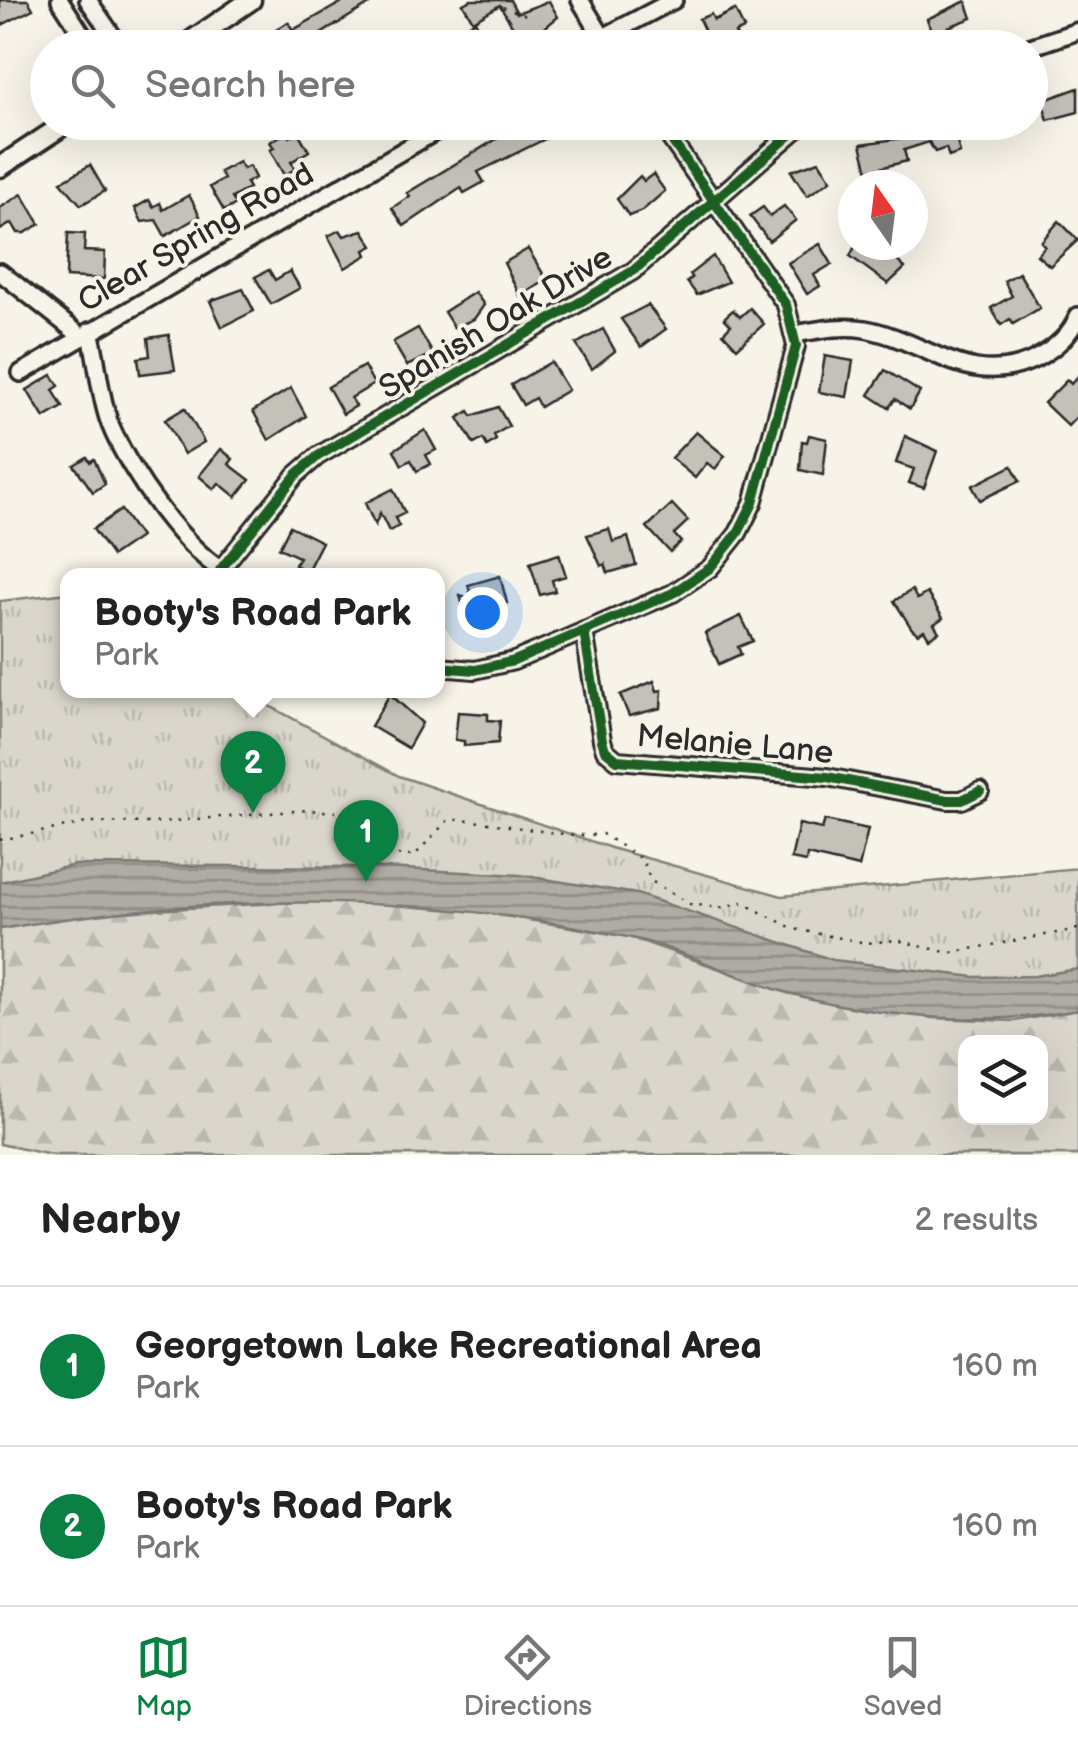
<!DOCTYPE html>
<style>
body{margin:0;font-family:"Balsamiq Sans",sans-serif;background:#f6f6f6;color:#222}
.controls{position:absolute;right:30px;bottom:30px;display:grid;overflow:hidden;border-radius:20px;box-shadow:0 10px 40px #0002}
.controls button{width:90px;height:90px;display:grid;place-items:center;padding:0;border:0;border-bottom:2px solid #e0e0e0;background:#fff;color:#222;font:50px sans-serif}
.compass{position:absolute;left:838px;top:170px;width:90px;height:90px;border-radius:50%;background:#fff;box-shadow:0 10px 40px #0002;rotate:346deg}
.you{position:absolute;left:482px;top:612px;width:35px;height:35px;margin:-25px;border:8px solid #fff;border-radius:50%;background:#1a73e8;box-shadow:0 0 0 15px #1a73e833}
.badge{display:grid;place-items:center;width:65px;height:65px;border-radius:50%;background:#0b8043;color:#fff;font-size:32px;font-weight:700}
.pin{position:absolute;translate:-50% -82px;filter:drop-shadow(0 2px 5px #0008)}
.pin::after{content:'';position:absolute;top:52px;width:35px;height:30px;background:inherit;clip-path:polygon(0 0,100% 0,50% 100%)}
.popup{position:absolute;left:60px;top:568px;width:385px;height:130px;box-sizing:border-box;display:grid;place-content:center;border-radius:20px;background:#fff;filter:drop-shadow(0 2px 8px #0005);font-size:32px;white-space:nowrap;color:#767676}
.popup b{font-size:38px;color:#222}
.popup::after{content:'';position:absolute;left:50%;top:100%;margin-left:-20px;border:20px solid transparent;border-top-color:#fff}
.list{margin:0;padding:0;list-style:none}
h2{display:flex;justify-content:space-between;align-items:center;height:130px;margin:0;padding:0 40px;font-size:42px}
h2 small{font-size:32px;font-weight:400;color:#767676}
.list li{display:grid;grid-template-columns:65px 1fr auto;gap:30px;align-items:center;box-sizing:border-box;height:160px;padding:0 40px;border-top:2px solid #e0e0e0}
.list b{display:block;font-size:38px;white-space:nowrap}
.list p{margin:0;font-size:32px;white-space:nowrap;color:#767676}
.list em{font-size:32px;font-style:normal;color:#767676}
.icon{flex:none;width:55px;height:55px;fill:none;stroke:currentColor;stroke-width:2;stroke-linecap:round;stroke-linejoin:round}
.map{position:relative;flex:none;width:1078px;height:1155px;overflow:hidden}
.search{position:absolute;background:#fff;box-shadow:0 10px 40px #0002;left:30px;right:30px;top:30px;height:110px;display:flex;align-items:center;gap:25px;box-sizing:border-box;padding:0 35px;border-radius:55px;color:#767676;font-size:38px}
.sheet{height:450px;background:#fff}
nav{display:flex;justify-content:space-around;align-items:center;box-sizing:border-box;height:140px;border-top:2px solid #e0e0e0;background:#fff;font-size:28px;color:#767676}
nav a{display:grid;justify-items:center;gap:5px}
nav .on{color:#0b8043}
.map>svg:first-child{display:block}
</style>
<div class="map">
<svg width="1078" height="1155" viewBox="0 0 1078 1155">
<defs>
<pattern id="grass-tufts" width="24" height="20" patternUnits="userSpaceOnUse" patternTransform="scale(2.5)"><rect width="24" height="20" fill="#dad6cc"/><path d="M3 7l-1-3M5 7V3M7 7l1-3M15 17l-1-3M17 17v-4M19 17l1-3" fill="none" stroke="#bbb8af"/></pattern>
<pattern id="forest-firs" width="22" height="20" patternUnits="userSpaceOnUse" patternTransform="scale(2.5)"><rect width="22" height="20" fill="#dad6cc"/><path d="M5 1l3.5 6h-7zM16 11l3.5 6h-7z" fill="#bbb8af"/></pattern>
<pattern id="water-rules" width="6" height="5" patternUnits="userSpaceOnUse" patternTransform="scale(2.5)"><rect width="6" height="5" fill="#afaca4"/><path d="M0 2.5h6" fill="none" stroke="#8f8c86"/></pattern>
</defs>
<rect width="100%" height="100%" fill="#f7f3e8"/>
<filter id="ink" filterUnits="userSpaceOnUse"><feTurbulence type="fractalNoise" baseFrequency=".01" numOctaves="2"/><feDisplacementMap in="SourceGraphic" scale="20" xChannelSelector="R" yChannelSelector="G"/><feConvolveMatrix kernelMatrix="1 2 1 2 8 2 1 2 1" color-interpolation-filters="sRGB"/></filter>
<g filter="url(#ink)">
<path fill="url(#grass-tufts)" stroke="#82807c" stroke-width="2.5" fill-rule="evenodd" d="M68,593v97l174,1 157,85 215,73 168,47 296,-28v287h-1026l-52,-11v-543zM966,1042h74v76h-74z"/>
<path fill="url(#forest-firs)" stroke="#82807c" stroke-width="2.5" fill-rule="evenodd" d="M330,900l150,12 150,25 157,56 144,25 84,3 63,-11v145h-1026l-52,-11v-215l85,-15zM966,1042h74v76h-74z"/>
<path fill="url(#water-rules)" stroke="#7a7874" stroke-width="2.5" d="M75,865l290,2 155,8 117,19 196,66 142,17 60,-1 43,-7v41c-95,17 -200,8 -293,-18 -53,-15 -104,-44 -158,-55 -206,-45 -420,-44 -627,-8v-47z"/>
<g fill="#c4c1b9" stroke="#2b2b2b" stroke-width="2.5">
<polygon points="0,0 28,0 33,9 0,26"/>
<polygon points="346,0 376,0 313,39 319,48 288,48 276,30 288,22 293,30"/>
<polygon points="471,0 510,0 517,13 549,1 558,17 532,38 529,34 520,39 500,5 473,21 463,4"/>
<polygon points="966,1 972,18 948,27 951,35 935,41 927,19"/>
<polygon points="735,10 744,29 735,33 737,37 711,45 699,19 711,14 714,20"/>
<polygon points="475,21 491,48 450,48 462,40 457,31"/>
<polygon points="1078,88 1078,112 1048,120 1042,101"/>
<polygon points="511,122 518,122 523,131 546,122 553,135 478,172 484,182 464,193 461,188 404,226 392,208 410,196 407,193 508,132 504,126"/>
<polygon points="928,122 960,122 966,139 957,142 960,153 949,157 946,148 935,152 929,142 904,150 907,161 868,171 861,144 910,137 908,129"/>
<polygon points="287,132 290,137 298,132 309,151 291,162 295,169 284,175 270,150 274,148 270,142"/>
<polygon points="819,161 831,180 807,196 791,171"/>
<polygon points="239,162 243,169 249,166 255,178 246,183 249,188 232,198 236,204 224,211 210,187 224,179 220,172"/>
<polygon points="90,165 105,191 81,205 61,182"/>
<polygon points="653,174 665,191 642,211 629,216 617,199 640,176 644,181"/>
<polygon points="22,194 40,224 25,233 18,233 12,223 0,230 0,208"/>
<polygon points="189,195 200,216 165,236 156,220 142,222 135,208 149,200 153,207 160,203 163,210"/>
<polygon points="784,206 796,220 769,241 750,216 763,207 770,216"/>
<polygon points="1059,221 1078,240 1050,266 1037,255 1045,246 1041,242"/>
<polygon points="340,230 344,236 363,230 373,246 365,250 367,255 345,268 328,236"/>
<polygon points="68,233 85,234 84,251 105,252 104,279 66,277"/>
<polygon points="820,244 832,264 814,275 820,286 807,294 788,263"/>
<polygon points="856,245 880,245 905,268 888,284 850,256"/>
<polygon points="528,249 547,280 520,296 504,263"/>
<polygon points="713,256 728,282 697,295 687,282 692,278 690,274"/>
<polygon points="269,270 275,280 290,271 300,288 271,304 255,277"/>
<polygon points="1019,273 1040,308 1013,324 1010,319 1001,325 991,308 1012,296 1004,281"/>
<polygon points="243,289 254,311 222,327 210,301"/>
<polygon points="475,292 484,305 474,319 454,328 444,312"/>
<polygon points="648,305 666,329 641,347 621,319"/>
<polygon points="750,308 764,324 737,348 723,333 731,325 724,318 733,310 740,317"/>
<polygon points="418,328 433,354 407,366 393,342"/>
<polygon points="603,329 615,351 592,369 576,344"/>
<polygon points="169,335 175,370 140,374 138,358 150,356 148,338"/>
<polygon points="825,356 853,361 847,397 819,392"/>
<polygon points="551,362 568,390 540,407 535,398 523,405 511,385"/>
<polygon points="364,366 374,384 351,398 356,406 343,414 328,387"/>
<polygon points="885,370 920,392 910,409 895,399 889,408 869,395"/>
<polygon points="52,375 59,386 53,390 63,407 44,418 27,390"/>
<polygon points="1078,376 1078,415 1068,426 1044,403 1067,380 1071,384"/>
<polygon points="291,388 306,416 269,440 253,411"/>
<polygon points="498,407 509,426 494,435 496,440 487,446 483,439 474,444 458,418 469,411 472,416"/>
<polygon points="185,408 204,442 184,454 165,420"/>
<polygon points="425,430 436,450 426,455 431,464 417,471 411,460 402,465 394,450"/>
<polygon points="696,432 725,456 715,469 707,463 695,478 671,458"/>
<polygon points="809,435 827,439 823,475 800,470 802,441 807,442"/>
<polygon points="905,436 937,451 924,488 909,483 914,469 896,463"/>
<polygon points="221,449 233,459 229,464 250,480 236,497 219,483 214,489 199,476"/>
<polygon points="87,457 90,462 94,459 105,484 93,492 74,465"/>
<polygon points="1012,466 1020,481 980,500 972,486"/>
<polygon points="393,489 405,513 395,518 399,526 389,531 380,513 375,525 365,503"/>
<polygon points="672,504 688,521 674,534 681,542 670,552 647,527"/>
<polygon points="121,510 140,537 112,556 93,529"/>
<polygon points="290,526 322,542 307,571 295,565 299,557 279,548"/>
<polygon points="609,529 613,542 628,537 636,565 608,573 605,564 601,566 587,535"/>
<polygon points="559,554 566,576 552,580 555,591 540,595 530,563"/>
<polygon points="500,576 507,603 465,615 460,595 472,599 468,585"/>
<polygon points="912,590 917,599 927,593 943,618 934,624 939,632 929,638 924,630 918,634 912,629 894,601"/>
<polygon points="741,616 753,641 738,647 741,654 719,664 705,633"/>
<polygon points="654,681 657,691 662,690 661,708 629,716 620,695"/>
<polygon points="390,694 422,723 408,748 371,726"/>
<polygon points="458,712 488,714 488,720 500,721 498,743 464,746 464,741 455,740"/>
<polygon points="825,820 868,829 859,867 807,855 806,862 791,859 799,824 822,829"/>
</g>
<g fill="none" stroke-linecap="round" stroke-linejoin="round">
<g stroke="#2b2b2b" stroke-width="22">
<g id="minor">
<polyline points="60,0 91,48"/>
<polyline points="88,0 121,48"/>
<polyline points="580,0 609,48"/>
<polyline points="583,48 674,0"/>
<polyline points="1027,48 1078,31"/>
<polyline points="0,272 81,336"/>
<path d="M90,331c8,30 9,64 20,93 18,46 77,131 122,152"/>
<path d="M795,334c24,-4 46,-9 70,-5 61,11 105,62 170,30 19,-10 35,-23 43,-43"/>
<polyline points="21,373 452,122"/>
<polyline points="220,570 296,475 318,456 633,271 805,122"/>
<polyline points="584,631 602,740 605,750 617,760 827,777 947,800 962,800 980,791"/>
<polyline points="438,667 475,670 514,661 673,593 710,568 738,533 753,503 796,346 786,305 659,122"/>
</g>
</g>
<g stroke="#2b2b2b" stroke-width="25">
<g id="tertiary">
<polyline points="181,48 251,0"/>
<polyline points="0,167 68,122"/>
</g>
</g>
<g stroke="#2b2b2b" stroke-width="2.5" stroke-dasharray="2.5 8" stroke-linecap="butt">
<polyline points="503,7 526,15"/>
<path d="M0,840l91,-18 58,1 158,-13 44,3c30,33 9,41 63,43l34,-36c45,-1 114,20 154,14l40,25 9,22 39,23 30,4 21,-6 53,27 72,14 31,-3 52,13 129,-24"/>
</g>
<use href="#minor" stroke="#f7f3e8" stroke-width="15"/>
<use href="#tertiary" stroke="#f7f3e8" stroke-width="18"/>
<g stroke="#f7f3e8" stroke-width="16">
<g id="cycleway">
<polyline points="220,570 296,475 318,456 633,271 805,122"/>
<polyline points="584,631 602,740 605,750 617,760 827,777 947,800 962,800 980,791"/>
<polyline points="438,667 475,670 514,661 673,593 710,568 738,533 753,503 796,346 786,305 659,122"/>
</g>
</g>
<use href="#cycleway" stroke="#1b5e20" stroke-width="10"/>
</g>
</g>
<g text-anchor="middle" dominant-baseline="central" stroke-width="8" stroke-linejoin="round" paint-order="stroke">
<g font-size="32" fill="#2b2b2b" stroke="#f7f3e8">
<text transform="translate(196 238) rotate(-30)">Clear Spring Road</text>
<text transform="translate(496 323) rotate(-31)">Spanish Oak Drive</text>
<text transform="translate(735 745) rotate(5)">Melanie Lane</text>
</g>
</g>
</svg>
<div class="controls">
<button><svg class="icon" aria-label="layers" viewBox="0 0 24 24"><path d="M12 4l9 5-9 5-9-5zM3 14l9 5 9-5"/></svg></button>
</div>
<svg class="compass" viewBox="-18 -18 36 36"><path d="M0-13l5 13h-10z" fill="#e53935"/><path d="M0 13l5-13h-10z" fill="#767676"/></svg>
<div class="you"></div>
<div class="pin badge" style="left:366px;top:882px">1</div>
<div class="pin badge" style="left:253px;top:813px">2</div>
<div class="popup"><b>Booty's Road Park</b>Park</div>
<div class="search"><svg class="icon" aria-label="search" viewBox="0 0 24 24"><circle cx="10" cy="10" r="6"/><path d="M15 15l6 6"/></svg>Search here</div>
</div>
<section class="sheet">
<h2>Nearby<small>2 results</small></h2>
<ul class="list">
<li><span class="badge">1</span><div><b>Georgetown Lake Recreational Area</b><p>Park</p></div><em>160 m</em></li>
<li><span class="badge">2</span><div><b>Booty's Road Park</b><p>Park</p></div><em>160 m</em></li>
</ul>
</section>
<nav>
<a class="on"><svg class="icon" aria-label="map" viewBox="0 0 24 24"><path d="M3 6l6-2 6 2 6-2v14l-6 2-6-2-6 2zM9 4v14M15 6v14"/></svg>Map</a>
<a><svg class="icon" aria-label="directions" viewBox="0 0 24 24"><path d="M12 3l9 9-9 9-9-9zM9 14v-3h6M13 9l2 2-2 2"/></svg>Directions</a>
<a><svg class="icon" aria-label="saved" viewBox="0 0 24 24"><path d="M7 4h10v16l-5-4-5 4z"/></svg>Saved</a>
</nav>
